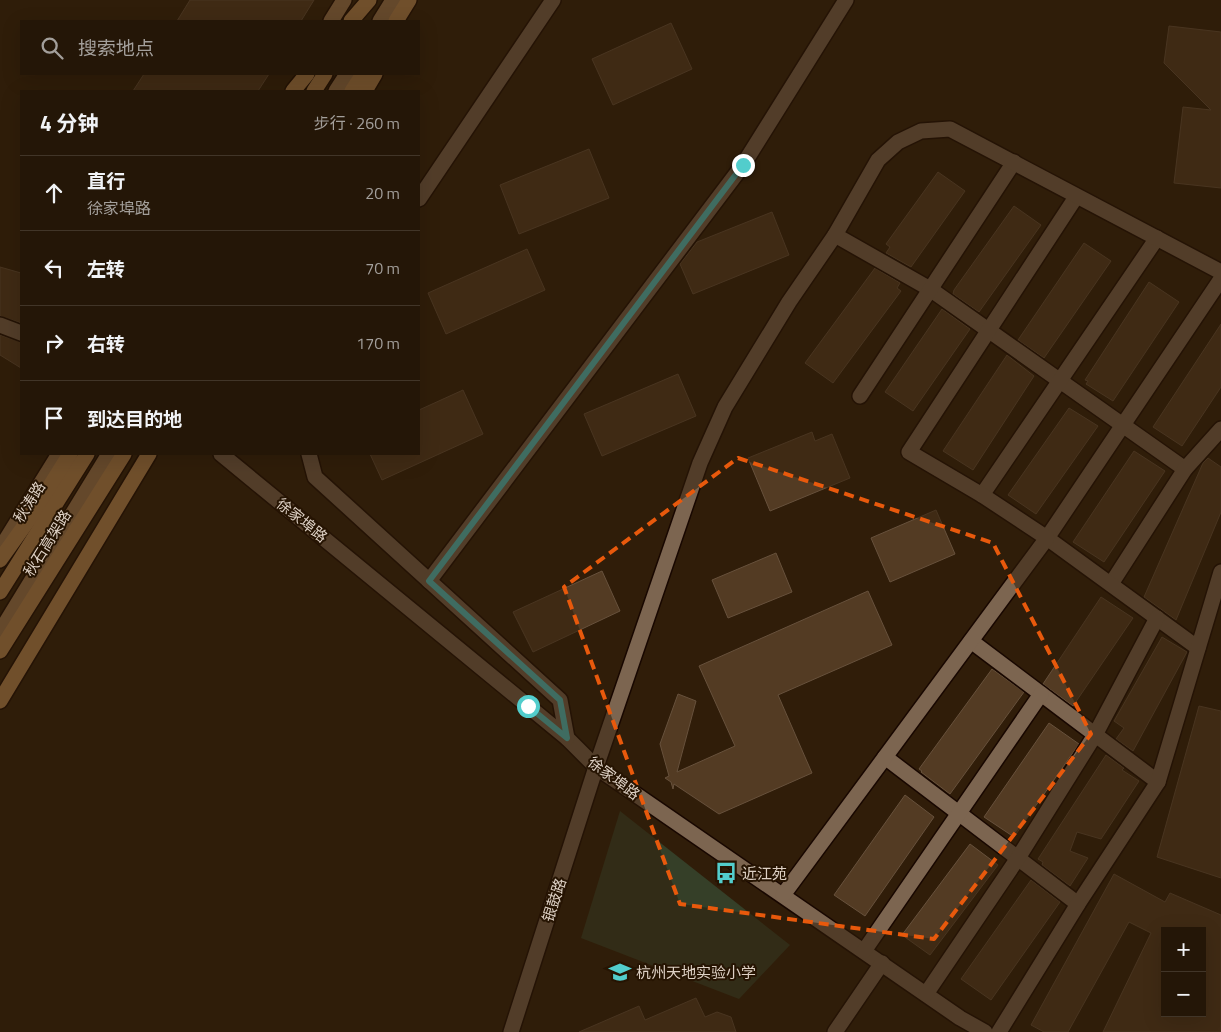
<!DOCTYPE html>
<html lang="zh">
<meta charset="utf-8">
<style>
body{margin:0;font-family:"Titillium Web","Noto Sans SC",sans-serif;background:#2c1f11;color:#f1f3f6}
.controls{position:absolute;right:15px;bottom:15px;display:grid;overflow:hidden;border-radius:0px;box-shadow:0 5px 20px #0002}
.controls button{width:45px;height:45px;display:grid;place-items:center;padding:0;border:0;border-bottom:1px solid #413528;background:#241607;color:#f1f3f6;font:25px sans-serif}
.stop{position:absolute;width:15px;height:15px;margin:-11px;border:4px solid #52cdcc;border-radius:50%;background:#fff}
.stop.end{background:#52cdcc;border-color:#fff;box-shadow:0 1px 5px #0008}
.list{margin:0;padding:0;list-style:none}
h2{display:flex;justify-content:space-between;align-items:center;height:65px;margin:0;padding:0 20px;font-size:21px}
h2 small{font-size:16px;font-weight:400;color:#a39f9b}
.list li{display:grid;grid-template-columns:32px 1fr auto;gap:15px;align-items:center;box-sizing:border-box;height:75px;padding:0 20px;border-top:1px solid #413528}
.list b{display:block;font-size:19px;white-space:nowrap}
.list p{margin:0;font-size:16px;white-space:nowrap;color:#a39f9b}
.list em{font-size:16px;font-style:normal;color:#a39f9b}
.icon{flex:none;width:28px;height:28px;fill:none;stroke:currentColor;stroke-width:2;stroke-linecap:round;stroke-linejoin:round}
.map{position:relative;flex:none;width:1221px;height:1032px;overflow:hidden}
.search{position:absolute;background:#241607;box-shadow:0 5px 20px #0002;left:20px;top:20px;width:400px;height:55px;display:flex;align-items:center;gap:12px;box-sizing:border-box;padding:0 18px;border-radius:0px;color:#a39f9b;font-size:19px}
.panel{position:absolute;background:#241607;box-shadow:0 5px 20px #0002;left:20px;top:90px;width:400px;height:365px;border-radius:0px}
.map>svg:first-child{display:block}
</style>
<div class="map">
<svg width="1221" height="1032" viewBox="0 0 1221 1032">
<rect width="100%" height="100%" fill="#301d09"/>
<polygon fill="#353f28" points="620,811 790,945 739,999 581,938"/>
<g fill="#533b23" stroke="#67513c" fill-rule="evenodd">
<polygon points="190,0 314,0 301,21 177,21"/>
<polygon points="671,23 692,69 613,105 592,59"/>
<polygon points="1169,26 1221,32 1221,188 1174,183 1183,107 1211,110 1164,63"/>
<polygon points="144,74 269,74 258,91 133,91"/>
<polygon points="589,149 609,198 519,234 500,185"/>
<polygon points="938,172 965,191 911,267 886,253 890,247 886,244"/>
<polygon points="1014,206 1041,225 979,312 953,294 954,290"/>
<polygon points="772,212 789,255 693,294 680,264 697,242"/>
<polygon points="1084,243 1111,261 1044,358 1018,340"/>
<polygon points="527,249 545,290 446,334 428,293"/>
<polygon points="0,267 21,273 21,323 0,316"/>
<polygon points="875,268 900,283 897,288 901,291 833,383 805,363"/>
<polygon points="1149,282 1179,302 1113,401 1086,384 1088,381 1085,380"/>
<polygon points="942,309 970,329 913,411 885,392"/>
<polygon points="1221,324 1221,387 1182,446 1153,427"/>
<polygon points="0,335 21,342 21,368 0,355"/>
<polygon points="1007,355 1034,376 973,470 943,451"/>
<polygon points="678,374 696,416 602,456 584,414"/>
<polygon points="463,390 483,434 382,480 370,454 419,454 419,410"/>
<polygon points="1069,408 1098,426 1036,514 1008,495"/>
<polygon points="812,432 815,441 832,434 850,478 770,511 748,458"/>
<polygon points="1134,451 1165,471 1104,562 1073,542"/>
<polygon points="1208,458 1221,467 1221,512 1176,620 1144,597 1203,463"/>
<polygon points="936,510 955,554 890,582 871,538"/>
<polygon points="776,553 792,592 728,618 712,580"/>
<polygon points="602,571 620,611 533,652 513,612"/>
<polygon points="868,591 892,645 778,695 812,773 719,814 674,784 673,789 671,782 665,778 669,776 660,744 678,694 696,701 677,772 735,746 699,666"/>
<polygon points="1101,597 1133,618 1073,706 1043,684"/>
<polygon points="1162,637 1187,652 1133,751 1116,739 1124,728 1114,721"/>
<polygon points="992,669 1024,692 950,794 921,772 922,771 919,769"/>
<polygon points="1199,706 1221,711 1221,878 1157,857"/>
<polygon points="1049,723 1079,744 1014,837 984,817"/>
<polygon points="1106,755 1124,768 1122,770 1139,781 1101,839 1077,832 1070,851 1088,858 1070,886 1042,865 1043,862 1038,859"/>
<polygon points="905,795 934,817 865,916 834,895"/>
<polygon points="970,844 998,865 930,955 902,935"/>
<path d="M1114,874l51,28 5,-9 51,22v117h-118l48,-99 -22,-11 -61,110h-24l-13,-7zM1165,931h37v82h-37z"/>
<polygon points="1031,880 1060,902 991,1000 961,979"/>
<polygon points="696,998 705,1017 717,1012 731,1017 736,1032 579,1032 639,1006 645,1020"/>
</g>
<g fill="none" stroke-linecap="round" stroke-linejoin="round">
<g stroke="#180700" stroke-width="18">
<g id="minor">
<polyline points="419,199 553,0"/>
<polyline points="835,235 930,289 1185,469"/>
<polyline points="0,325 21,333"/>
<polyline points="860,396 1014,162"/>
<polyline points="221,454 567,738 596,767 960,1018 985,1032"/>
<polyline points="309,454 315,477 560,700 567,738"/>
<polyline points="982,495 1157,238"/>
<polyline points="429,581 743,165 846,0"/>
<polyline points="1111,584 1185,469 1221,429"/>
<polyline points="971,641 1158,782"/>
<polyline points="1198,648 1047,538 1221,279"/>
<polyline points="885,757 1078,904"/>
<polyline points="783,895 1047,538 982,495 909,452 1076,197"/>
<polyline points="864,951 1041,694"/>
<polyline points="926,994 1018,858 1095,735 1157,618"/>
<polyline points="511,1032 596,767 700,463 725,407 789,302 835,235 878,160 898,142 921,131 950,129 1221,272"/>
<polyline points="835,1032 882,963"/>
<polyline points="999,1032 1078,904 1158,782 1221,572"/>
</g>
</g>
<g stroke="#180700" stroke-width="18">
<g id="major">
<polyline points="331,21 344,0"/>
<polyline points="380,21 393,0"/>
<polyline points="336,91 347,74"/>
<polyline points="2,546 59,454"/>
<polyline points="0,632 109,454"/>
</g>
</g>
<g stroke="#180700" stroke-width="18">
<g id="highway">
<polyline points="351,21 369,0"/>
<polyline points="396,21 409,0"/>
<polyline points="293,91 307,74"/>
<polyline points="314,91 325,74"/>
<polyline points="352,91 363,74"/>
<polyline points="365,91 375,74"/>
<polyline points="0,560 30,518 70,454"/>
<polyline points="0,592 87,454"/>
<polyline points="0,651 124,454"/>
<polyline points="0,701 149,454"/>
</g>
</g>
<use href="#minor" stroke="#7c6550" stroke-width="15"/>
<use href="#major" stroke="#a47c54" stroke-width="15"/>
<use href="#highway" stroke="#bf8c56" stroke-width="15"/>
</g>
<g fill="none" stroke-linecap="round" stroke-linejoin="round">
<polyline stroke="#52cdcc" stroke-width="6" points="528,706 567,738 560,700 429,581 743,165"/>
</g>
<path d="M0 0H1221V1032H0ZM738,458l255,85 98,191 -157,205 -254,-35 -116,-317z" fill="#301d09" fill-opacity=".55" fill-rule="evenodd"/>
<path fill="none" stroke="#e8590c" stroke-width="4" stroke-dasharray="10 6" stroke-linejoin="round" d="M738,458l255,85 98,191 -157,205 -254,-35 -116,-317z"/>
<defs>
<g id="bus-bare" transform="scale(1.725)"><path d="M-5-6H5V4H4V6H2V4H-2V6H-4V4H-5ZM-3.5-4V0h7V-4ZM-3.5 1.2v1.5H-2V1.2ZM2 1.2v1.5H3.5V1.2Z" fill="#52cdcc" stroke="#261402" stroke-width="2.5" paint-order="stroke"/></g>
<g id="school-bare" transform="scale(1.725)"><path d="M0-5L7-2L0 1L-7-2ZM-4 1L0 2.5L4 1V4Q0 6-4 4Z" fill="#52cdcc" stroke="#261402" stroke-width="2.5" paint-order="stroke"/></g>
</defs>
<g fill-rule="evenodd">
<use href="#bus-bare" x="726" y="873"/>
<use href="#school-bare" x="620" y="972"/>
</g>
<g text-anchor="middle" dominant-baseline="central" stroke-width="4" stroke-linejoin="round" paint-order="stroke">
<g font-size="15" fill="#ded1c5" stroke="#261402">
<text transform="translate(29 502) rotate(-58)">秋涛路</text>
<text transform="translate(302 520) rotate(39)">徐家埠路</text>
<text transform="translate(47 543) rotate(-58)">秋石高架路</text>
<text transform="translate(614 778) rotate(37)">徐家埠路</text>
<text transform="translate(554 900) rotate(-72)">银鼓路</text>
</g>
<g font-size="15" fill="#ded1c5" stroke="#261402" text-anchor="start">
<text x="742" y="873">近江苑</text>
<text x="636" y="972">杭州天地实验小学</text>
</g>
</g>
</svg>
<div class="controls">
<button>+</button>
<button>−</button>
</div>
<div class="stop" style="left:528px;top:706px"></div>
<div class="stop end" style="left:743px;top:165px"></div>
<div class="search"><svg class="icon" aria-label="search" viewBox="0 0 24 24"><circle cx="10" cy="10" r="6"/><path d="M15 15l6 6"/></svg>搜索地点</div>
<section class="panel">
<h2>4 分钟<small>步行 · 260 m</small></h2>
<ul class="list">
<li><svg class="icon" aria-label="ahead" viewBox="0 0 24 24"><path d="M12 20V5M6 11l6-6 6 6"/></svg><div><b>直行</b><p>徐家埠路</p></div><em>20 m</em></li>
<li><svg class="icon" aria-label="left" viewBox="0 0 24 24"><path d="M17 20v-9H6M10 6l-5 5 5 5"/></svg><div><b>左转</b></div><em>70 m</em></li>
<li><svg class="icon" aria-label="right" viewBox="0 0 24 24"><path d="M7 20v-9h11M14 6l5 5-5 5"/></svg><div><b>右转</b></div><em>170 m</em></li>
<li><svg class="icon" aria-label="arrive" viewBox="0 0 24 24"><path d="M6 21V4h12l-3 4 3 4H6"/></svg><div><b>到达目的地</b></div></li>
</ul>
</section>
</div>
